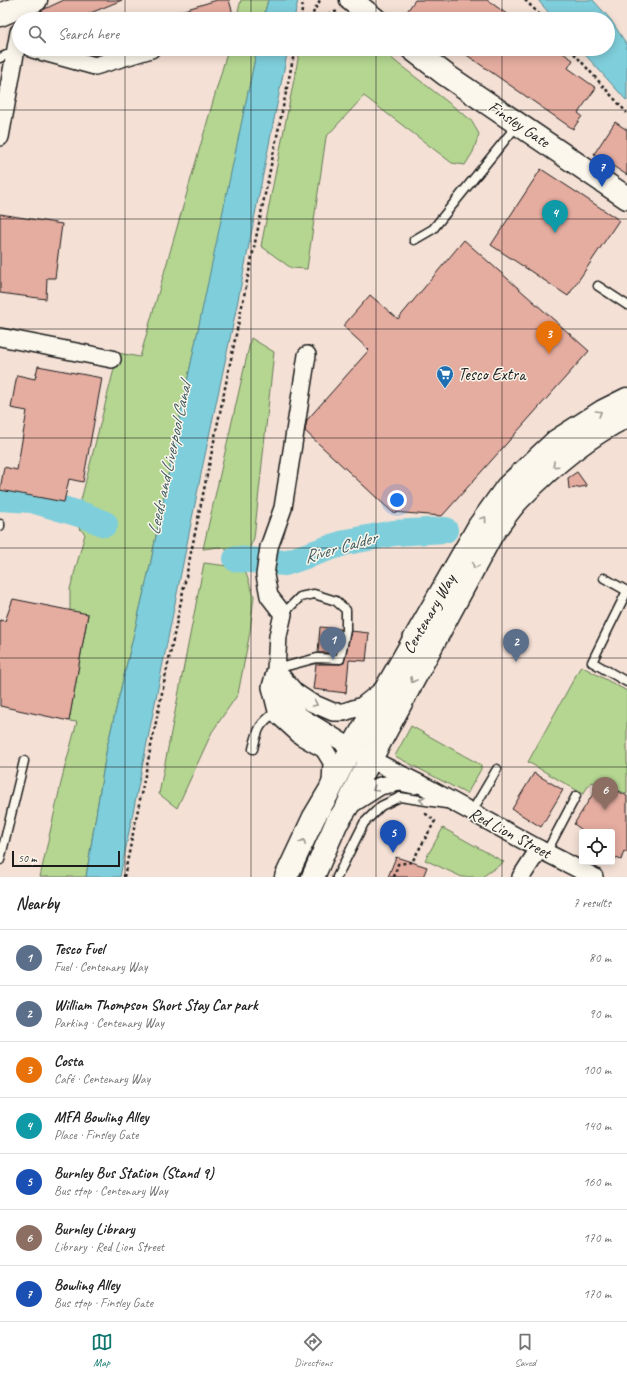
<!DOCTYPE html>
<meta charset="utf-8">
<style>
body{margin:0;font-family:Caveat,sans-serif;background:#f6f6f6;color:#222}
.controls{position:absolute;right:12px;bottom:12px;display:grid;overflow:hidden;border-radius:4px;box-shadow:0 2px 10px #0003}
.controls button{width:36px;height:36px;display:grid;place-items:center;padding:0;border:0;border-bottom:1px solid #e0e0e0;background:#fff;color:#222;font:20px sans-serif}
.scale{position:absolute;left:12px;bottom:10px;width:108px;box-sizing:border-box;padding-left:4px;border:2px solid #1c1c1c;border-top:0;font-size:11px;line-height:14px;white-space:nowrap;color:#1c1c1c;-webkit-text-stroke:3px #fbf7ec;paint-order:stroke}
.you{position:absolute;left:397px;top:500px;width:14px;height:14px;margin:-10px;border:3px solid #fff;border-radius:50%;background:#1a73e8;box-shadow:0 0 0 6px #1a73e833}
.badge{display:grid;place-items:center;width:26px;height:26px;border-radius:50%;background:#0f766e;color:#fff;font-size:13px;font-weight:700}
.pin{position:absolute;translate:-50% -33px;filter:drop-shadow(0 1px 2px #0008)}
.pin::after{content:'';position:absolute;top:21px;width:14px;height:12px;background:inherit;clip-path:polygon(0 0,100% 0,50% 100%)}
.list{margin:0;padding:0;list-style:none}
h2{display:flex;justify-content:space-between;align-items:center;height:52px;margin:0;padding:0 16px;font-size:17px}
h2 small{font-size:13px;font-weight:400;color:#767676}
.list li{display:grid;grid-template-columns:26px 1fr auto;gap:12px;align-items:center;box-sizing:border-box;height:56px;padding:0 16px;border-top:1px solid #e0e0e0}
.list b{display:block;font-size:15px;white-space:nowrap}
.list p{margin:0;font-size:13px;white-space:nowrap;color:#767676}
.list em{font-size:13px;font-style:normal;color:#767676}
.icon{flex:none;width:22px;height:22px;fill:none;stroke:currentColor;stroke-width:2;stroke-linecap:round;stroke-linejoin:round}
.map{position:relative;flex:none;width:627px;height:877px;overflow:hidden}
.search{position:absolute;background:#fff;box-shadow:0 2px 10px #0003;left:12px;right:12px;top:12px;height:44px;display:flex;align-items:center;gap:10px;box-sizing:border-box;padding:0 14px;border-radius:22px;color:#767676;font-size:15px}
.sheet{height:444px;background:#fff}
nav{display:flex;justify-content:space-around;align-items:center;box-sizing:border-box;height:56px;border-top:1px solid #e0e0e0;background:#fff;font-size:11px;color:#767676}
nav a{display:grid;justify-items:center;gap:2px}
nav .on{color:#0f766e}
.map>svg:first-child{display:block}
</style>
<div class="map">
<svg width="627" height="877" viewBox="0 0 627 877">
<rect width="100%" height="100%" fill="#f4e0d5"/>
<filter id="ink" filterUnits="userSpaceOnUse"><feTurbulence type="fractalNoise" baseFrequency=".025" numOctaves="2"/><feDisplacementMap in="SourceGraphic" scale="8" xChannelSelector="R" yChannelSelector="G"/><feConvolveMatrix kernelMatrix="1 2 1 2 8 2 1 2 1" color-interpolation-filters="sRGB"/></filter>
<g filter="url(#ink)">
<g fill="#b4d691" stroke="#687956">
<polygon points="241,0 268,0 263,19 236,19"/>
<polygon points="228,49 257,49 221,224 183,401 150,566 107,747 86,877 40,877 63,774 77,722 69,721 88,615 70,611 70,589 85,534 75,524 118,353 140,357"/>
<polygon points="300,49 382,49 396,62 471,120 479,134 473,152 465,165 452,163 364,96 326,137 307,269 291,268 261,246"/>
<polygon points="251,338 274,352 254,538 246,556 219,547 203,549"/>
<polygon points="204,563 244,568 254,596 250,632 238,694 212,732 177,808 159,794"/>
<polygon points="581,666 627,691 627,794 609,787 591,782 583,794 528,762"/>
<polygon points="411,726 481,765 481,769 467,794 395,756"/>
<polygon points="443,828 504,862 482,877 462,877 425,860"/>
</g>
<g fill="#7fcedb" stroke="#57878f">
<polygon points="268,0 298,0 294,19 263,19"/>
<polygon points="538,0 593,0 611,20 627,45 627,101 580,49 608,49 608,19 554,19"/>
<polygon points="257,49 288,49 235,315 202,469 120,877 86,877 107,747 150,566 183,401"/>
</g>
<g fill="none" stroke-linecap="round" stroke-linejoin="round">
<g stroke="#7fcedb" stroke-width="26">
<polyline points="0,498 32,500 86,516 105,524"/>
<polyline points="236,559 285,563 347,542 394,533 445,530"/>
</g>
</g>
<g fill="#e5aca0" stroke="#1c1c1c">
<polygon points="64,0 122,0 76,19 23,19"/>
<polygon points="217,0 229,0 233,14 219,19 165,19 164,16"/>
<polygon points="415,0 487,0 514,19 415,19 406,13"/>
<polygon points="71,49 117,49 95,56"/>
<polygon points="458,49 557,49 573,60 568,68 596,88 578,113 582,116 573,129"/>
<polygon points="615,122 627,130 627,175 594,154"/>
<polygon points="541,169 619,220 568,296 491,245"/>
<polygon points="0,214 62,224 55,278 47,278 46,299 0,293"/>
<polygon points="464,240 589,351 442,516 392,512 305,431 307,420 369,350 343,326 370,295 398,319"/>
<polygon points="38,366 102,378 83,482 69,479 64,502 0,490 4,467 17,470 27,411 11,408 17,375 35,379"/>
<polygon points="577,472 587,486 569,489 568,478"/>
<polygon points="13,599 88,614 69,721 0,706 0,620 5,621"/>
<polygon points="320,627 340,629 336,653 318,653"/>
<polygon points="351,631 369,633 366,661 349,660 346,693 313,689 316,664 340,664 344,663"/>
<polygon points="534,773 563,790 541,827 512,809"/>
<polygon points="598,786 615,797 618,791 627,796 627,853 624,851 621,860 612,856 612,832 585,832 574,824"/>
<polygon points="396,857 427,867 423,877 388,877"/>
</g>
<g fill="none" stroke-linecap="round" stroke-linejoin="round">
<g stroke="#1c1c1c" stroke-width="11">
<g id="lane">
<polyline points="0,58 15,51"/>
<polyline points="414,240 433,229 518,124"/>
<polyline points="598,286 627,305"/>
<polyline points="0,526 0,524"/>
<polyline points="604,578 627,591"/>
<polyline points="627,591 592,662 627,682"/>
<polyline points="276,669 317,658 340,659 346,630 346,610 336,601 314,594 300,597 283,614"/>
<path d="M253,749c5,-21 6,-25 24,-38"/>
<polyline points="471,813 497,769"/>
<polyline points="546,853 576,796"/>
<polyline points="0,860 24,761"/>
<polyline points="337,877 364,823 381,806 400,797 446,804"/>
</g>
</g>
<g stroke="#1c1c1c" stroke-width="20">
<g id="street">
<polyline points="33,49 95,66 151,49"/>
<polyline points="0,137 19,32"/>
<polyline points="0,337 112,359"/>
<polyline points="307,355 283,508 269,547 265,575 269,596 283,614 278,636 276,669 271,687 278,715 301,736 324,749 332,762 331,784"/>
<polyline points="278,675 285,694 298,715 370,759 426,787 539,849 594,877"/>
<polyline points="282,677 295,692 310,702 333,712 344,712 362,706 381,691"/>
<polyline points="347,807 380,786 400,782 414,785"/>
<polyline points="521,877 539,849"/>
</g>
</g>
<g stroke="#1c1c1c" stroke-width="25">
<g id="secondary">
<polyline points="351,0 375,19"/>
<polyline points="0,15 36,0"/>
<polyline points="412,49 446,75 627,198"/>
</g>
</g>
<g stroke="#1c1c1c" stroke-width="25">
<g id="primary">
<polyline points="286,877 314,817 330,790 340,769 479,526 507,487 556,441 603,411 627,399"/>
<path d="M313,877l23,-53 11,-17 13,-28 132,-245c9,-12 18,-26 28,-36 32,-33 66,-62 107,-82"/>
</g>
</g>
<g stroke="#1c1c1c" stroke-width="2.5" stroke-dasharray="3 3" stroke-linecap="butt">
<polyline points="525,0 544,19"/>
<polyline points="301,19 303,0"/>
<polyline points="310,19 320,0"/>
<polyline points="311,19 338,11"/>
<polyline points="570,49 627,113"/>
<polyline points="124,877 295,49"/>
<polyline points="394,877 398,864 412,862 435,821 426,814 427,811"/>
</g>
<use href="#lane" stroke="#fbf7ec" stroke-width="8"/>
<use href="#street" stroke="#fbf7ec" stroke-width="17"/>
<use href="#secondary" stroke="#fbf7ec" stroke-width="22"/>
<use href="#primary" stroke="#fbf7ec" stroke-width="22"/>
</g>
<defs><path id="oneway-chevron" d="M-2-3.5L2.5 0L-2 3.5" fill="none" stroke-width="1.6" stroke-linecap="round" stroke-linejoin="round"/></defs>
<g stroke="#97948e">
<use href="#oneway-chevron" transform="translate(599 413) rotate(-31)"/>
<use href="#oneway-chevron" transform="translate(555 465) rotate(137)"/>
<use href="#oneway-chevron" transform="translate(484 519) rotate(-54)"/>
<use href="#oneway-chevron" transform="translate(475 566) rotate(118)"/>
<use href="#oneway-chevron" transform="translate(413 680) rotate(118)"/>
<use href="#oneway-chevron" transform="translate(315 704) rotate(25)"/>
<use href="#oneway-chevron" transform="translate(375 789) rotate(150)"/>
<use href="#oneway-chevron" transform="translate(422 800) rotate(-173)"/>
<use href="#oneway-chevron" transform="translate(303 842) rotate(-65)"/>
</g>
</g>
<path fill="none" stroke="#1c1c1c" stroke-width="1" stroke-opacity="0.55" d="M125,0v19M251,0v19M376,0v19M502,0v19M125,49v828M251,49v828M376,49v828M502,49v828M0,110h627M0,219h627M0,329h627M0,438h627M0,548h627M0,658h627M0,767h627"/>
<defs>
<g id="supermarket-pin" transform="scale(0.9)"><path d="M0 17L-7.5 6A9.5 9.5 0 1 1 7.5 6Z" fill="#1f6fb2" stroke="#fbf7ec"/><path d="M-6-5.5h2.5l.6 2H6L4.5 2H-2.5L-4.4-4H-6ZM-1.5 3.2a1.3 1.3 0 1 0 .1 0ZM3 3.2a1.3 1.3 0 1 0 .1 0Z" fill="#fff"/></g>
</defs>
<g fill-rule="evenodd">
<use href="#supermarket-pin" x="445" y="374"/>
</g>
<g text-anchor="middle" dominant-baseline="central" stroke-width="3" stroke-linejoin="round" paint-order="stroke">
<g font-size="17" fill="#1c1c1c" stroke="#fbf7ec">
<text transform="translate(519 124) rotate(34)">Finsley Gate</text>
<text transform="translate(429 614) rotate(-60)">Centenary Way</text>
<text transform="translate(510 833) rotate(28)">Red Lion Street</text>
</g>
<g font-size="17" fill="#1c1c1c" stroke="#fbf7ec" text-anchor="start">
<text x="458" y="374">Tesco Extra</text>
</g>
<g font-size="18" font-style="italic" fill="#3f5a5f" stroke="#fbf7ec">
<text transform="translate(169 459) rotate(-78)">Leeds and Liverpool Canal</text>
<text transform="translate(340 547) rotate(-16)">River Calder</text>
</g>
</g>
</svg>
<div class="controls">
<button><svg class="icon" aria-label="locate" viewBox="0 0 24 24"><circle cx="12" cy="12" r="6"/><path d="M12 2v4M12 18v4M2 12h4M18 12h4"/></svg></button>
</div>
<div class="scale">50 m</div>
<div class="you"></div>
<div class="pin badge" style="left:333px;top:660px;background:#5c6f8a">1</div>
<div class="pin badge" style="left:516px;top:662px;background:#5c6f8a">2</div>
<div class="pin badge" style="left:549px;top:354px;background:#e8710a">3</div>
<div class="pin badge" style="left:555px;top:233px;background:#0f9aa8">4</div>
<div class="pin badge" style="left:393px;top:853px;background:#1a4fb4">5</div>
<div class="pin badge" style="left:605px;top:810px;background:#8d6e63">6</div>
<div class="pin badge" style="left:602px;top:187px;background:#1a4fb4">7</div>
<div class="search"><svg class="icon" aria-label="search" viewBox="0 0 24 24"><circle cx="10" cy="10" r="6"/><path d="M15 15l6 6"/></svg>Search here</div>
</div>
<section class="sheet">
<h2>Nearby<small>7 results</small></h2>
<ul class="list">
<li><span class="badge" style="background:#5c6f8a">1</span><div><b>Tesco Fuel</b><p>Fuel · Centenary Way</p></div><em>80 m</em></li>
<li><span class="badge" style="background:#5c6f8a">2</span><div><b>William Thompson Short Stay Car park</b><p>Parking · Centenary Way</p></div><em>90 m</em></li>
<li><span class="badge" style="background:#e8710a">3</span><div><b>Costa</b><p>Café · Centenary Way</p></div><em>100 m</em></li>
<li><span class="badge" style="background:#0f9aa8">4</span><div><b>MFA Bowling Alley</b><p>Place · Finsley Gate</p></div><em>140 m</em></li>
<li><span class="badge" style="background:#1a4fb4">5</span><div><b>Burnley Bus Station (Stand 9)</b><p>Bus stop · Centenary Way</p></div><em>160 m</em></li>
<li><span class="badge" style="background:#8d6e63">6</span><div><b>Burnley Library</b><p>Library · Red Lion Street</p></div><em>170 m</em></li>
<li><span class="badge" style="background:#1a4fb4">7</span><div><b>Bowling Alley</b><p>Bus stop · Finsley Gate</p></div><em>170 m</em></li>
</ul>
</section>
<nav>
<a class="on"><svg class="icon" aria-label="map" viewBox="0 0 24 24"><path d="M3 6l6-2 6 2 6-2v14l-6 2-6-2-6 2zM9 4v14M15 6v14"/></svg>Map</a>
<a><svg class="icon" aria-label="directions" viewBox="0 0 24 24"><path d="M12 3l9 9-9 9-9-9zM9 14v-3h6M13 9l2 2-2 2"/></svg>Directions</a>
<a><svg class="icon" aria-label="saved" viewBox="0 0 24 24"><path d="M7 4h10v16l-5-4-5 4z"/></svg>Saved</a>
</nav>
